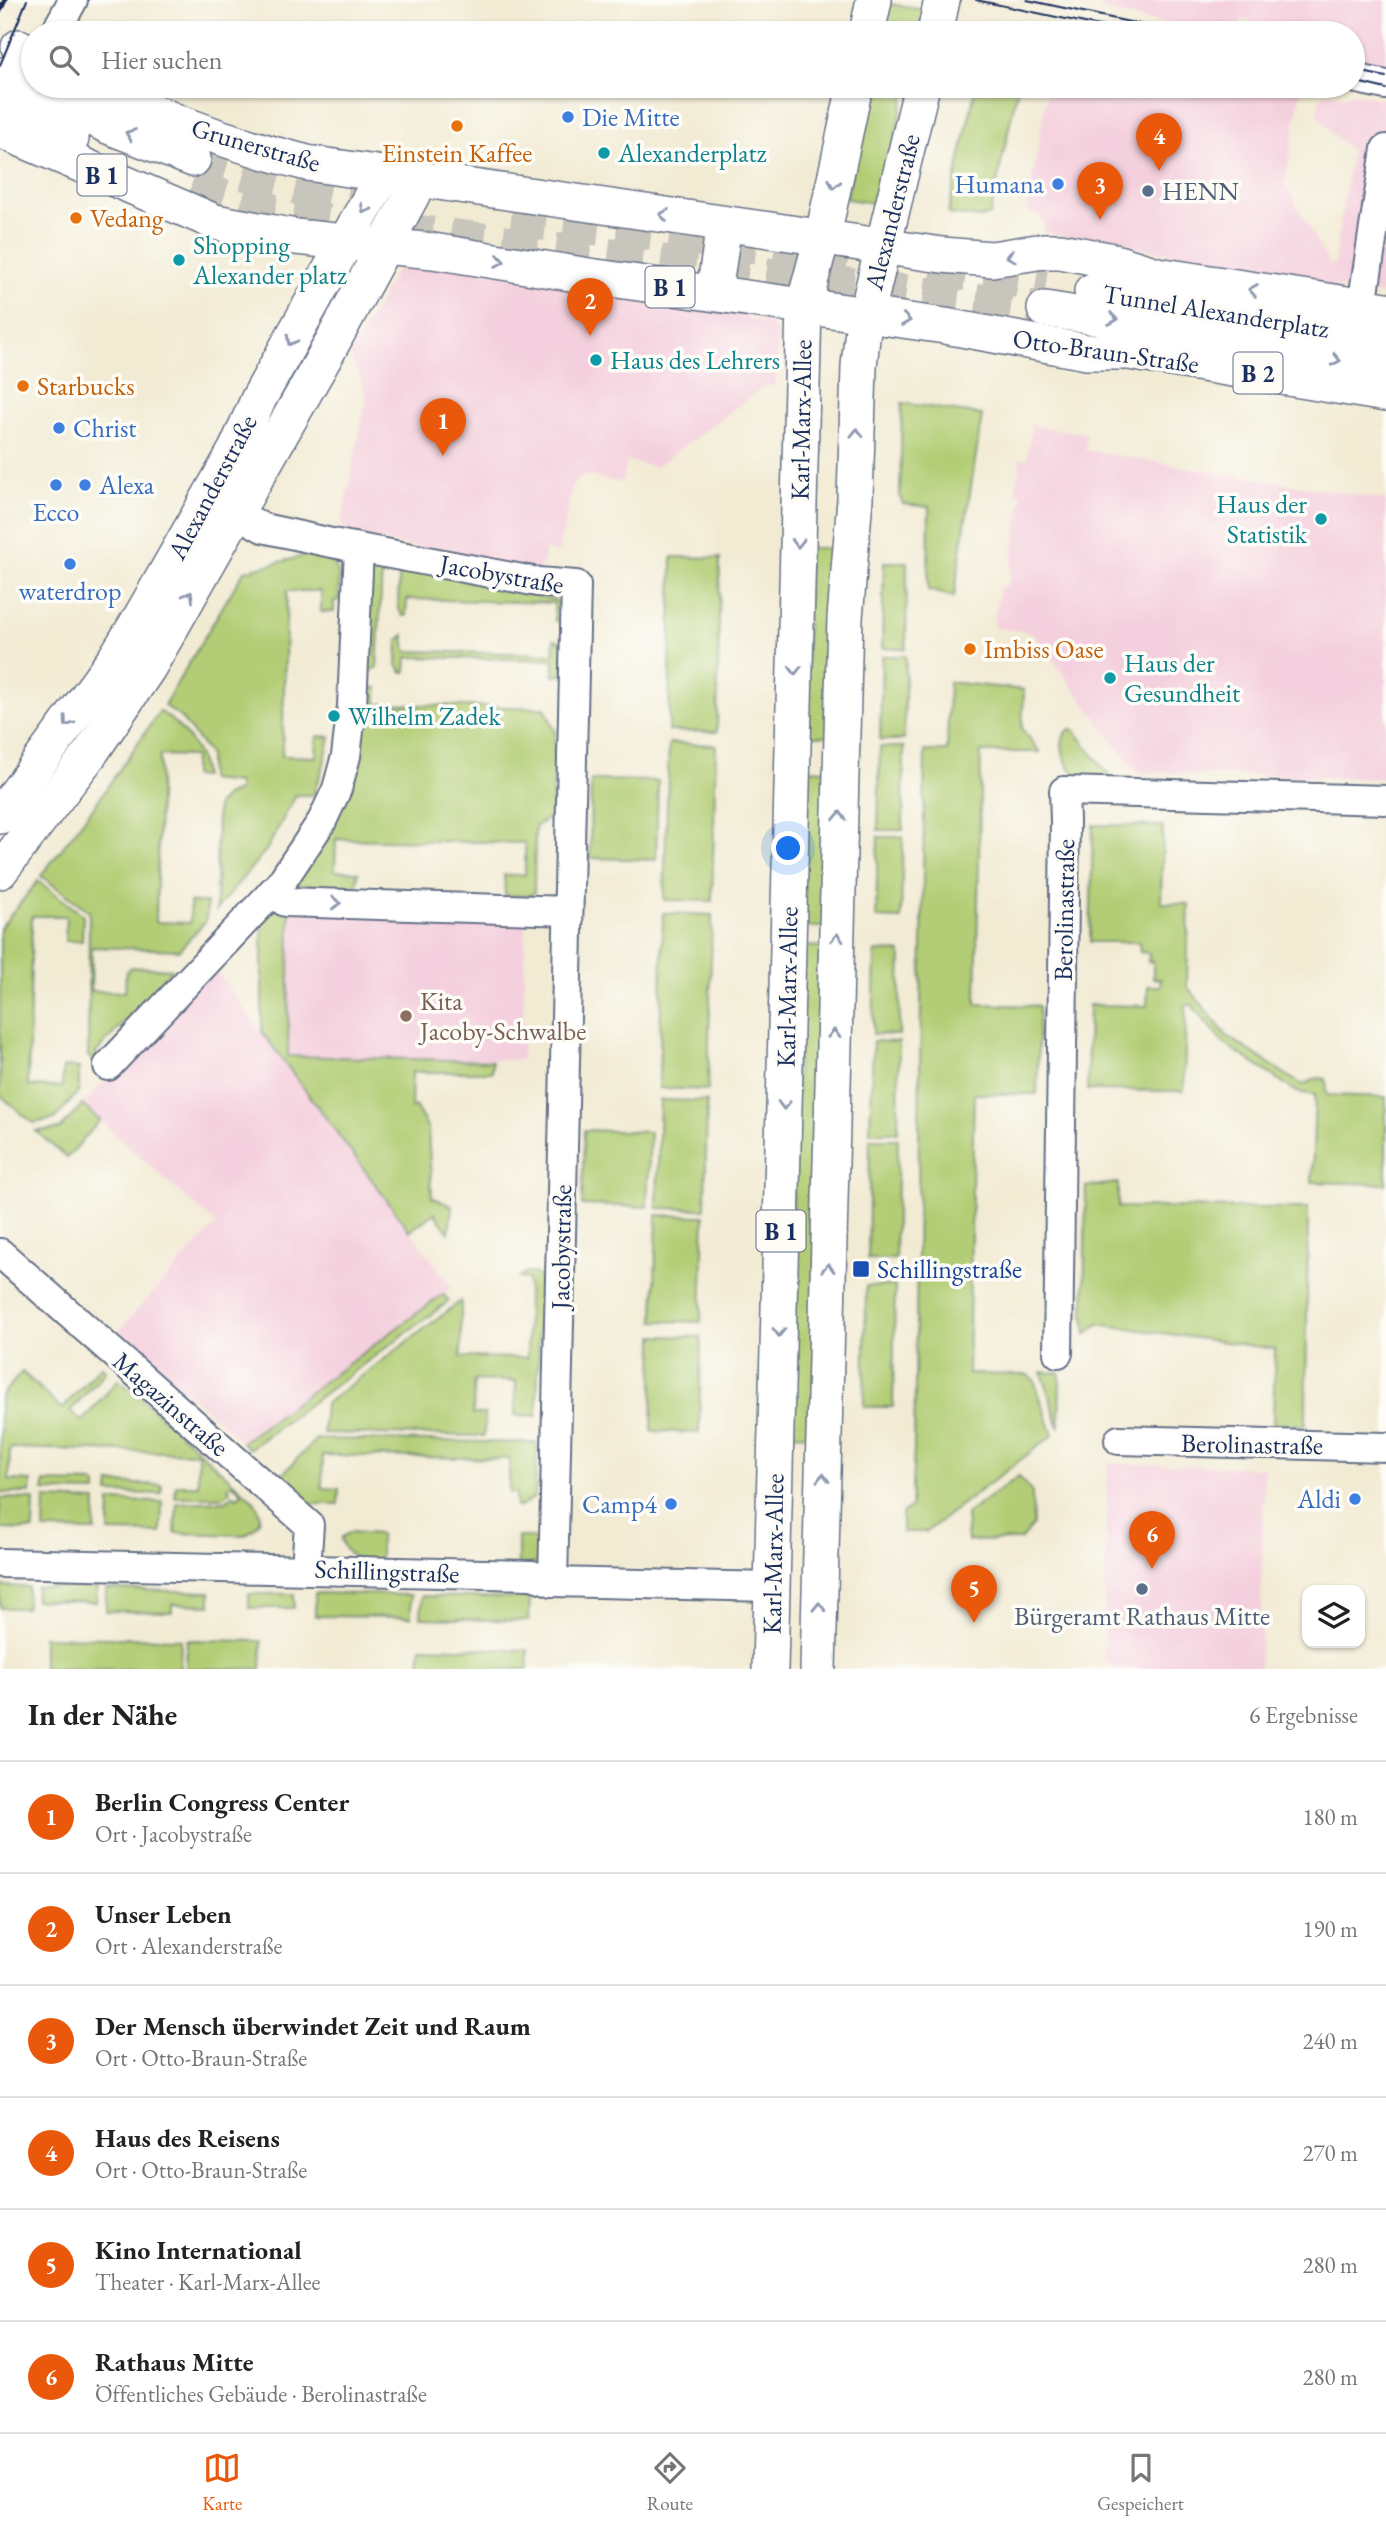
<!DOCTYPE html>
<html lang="de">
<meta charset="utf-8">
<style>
body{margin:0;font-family:"EB Garamond",serif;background:#f2f2f2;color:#222}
.controls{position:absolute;right:21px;bottom:21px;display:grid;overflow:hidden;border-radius:14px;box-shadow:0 2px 5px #0004}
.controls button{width:63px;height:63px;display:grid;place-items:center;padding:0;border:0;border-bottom:2px solid #e0e0e0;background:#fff;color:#222;font:35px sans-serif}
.you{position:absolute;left:789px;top:849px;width:24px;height:24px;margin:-18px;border:5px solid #fff;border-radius:50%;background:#1a73e8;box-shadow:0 0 0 10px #1a73e833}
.badge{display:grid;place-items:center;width:46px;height:46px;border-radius:50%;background:#ea580c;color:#fff;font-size:23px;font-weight:700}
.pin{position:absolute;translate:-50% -58px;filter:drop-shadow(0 2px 4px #0008)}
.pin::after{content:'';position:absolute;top:37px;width:24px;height:21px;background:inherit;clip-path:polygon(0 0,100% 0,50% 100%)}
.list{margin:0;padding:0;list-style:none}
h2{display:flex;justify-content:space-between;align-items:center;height:91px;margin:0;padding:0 28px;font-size:30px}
h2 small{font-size:23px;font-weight:400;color:#767676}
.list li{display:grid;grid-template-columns:46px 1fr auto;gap:21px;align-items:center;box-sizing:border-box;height:112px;padding:0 28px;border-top:2px solid #e0e0e0}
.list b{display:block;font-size:26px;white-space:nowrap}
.list p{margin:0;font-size:23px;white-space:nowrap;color:#767676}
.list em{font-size:23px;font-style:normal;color:#767676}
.icon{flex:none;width:38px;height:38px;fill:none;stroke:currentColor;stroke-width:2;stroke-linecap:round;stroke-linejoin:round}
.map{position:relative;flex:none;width:1386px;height:1669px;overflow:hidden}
.search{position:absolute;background:#fff;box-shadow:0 2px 5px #0004;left:21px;right:21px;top:21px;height:77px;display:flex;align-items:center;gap:18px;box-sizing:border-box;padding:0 24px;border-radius:38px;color:#767676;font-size:26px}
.sheet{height:763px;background:#fff}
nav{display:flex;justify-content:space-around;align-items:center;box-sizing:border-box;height:98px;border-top:2px solid #e0e0e0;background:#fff;font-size:19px;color:#767676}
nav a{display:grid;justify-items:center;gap:4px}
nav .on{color:#ea580c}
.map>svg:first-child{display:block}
</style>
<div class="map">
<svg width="1386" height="1669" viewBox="0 0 1386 1669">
<rect width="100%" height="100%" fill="#fdfcf7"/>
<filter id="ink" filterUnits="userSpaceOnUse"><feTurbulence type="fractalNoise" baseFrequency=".0143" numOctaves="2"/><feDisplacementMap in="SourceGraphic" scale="14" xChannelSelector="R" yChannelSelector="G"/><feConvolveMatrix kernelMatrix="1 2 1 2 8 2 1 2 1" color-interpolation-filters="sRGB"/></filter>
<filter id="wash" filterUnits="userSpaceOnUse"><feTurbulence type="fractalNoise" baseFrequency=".00686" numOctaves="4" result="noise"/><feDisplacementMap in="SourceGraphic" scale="28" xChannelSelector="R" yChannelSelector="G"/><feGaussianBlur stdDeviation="1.57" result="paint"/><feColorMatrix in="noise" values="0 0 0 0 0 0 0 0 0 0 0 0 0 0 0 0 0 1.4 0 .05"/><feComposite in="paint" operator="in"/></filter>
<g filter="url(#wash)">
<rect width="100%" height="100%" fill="#f2ebd4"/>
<g fill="#f4cfdd">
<polygon points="1103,0 1386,0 1386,65 1353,58 1353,33 1255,33 1251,21 1242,19 1239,33 1205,33 1101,10"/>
<polygon points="1048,86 1301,88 1285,183 1328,263 1334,265 1351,151 1334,136 1317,113 1320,98 1327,93 1342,96 1354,93 1386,100 1386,295 1321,285 1315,277 1046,233 1040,215 1027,213"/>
<polygon points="423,262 748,312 747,319 770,322 778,333 775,386 766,385 656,467 627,461 622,483 585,475 573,484 558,553 545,550 542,566 537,572 348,534 342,527 342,519 366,400 363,384 349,356 397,269 402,267 421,270"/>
<polygon points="1032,425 1087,434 1085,450 1386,500 1386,779 1136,772 1033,633 993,627 1000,586 1008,586 1022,494 1015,493 1021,458 1027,459"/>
<polygon points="290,906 526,915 522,1060 287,1056"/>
<polygon points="211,964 452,1287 242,1442 119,1330 216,1224 82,1105"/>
<polygon points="1108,1463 1264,1468 1260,1669 1111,1669 1110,1663 1103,1663"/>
</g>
<g fill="#b2cd74" stroke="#667e69" stroke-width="2">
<polygon points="890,4 924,10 919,33 883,33"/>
<polygon points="871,86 907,86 881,204 846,199"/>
<polygon points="976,86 1018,86 990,215 981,218 948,214"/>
<polygon points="902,403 982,415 954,597 928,590 929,507 903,504 900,497"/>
<polygon points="808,548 836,548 830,736 805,736"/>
<path d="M308,555c34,4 31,16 31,45l-5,1v11h-13v-21h-34l-5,165 34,1 1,-21 13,1 -6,27 -11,31h-17l-29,54 -51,61 1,-105 10,-10 11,-4v-8l-29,-3v-26l-29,-37 -16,-12 80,-134z"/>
<polygon points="672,557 720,558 717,732 669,731"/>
<polygon points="367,562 378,565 382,572 377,668 367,671"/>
<polygon points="884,562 907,562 906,649 882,648"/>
<polygon points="406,567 556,600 564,609 561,621 555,621 554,603 407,599 406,616 403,616 398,608 399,574"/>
<polygon points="404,635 406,651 553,654 554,639 563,642 562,675 554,676 554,660 407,657 406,672 402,672 397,665 398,641"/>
<polygon points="882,656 906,656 904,740 880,740"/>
<polygon points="949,682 1024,690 1022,729 1040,752 981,752 976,1004 1039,1006 1037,1094 974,1094 968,1374 1028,1375 1034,1380 1053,1435 926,1532 902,1532 902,1514 911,1507 914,1448 925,751 947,751"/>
<polygon points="368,687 377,688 377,704 545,708 555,731 552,816 535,827 534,893 528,896 505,895 504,875 525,875 525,843 336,839 335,871 358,872 357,886 293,885 364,690"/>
<path d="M160,711c21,15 43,39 43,66l-10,-1 1,-20 -34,-1 -4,167 34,1v-21l17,1 -1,18 -27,29 -87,-3 -1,44 34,1 1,-20 5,-5 41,2 -77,85 9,9 -4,5 -12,-12 1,-145 -48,-35 54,-71z"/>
<path d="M1072,729l3,2 36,47c-10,0 -25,2 -34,-3 -13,-7 -23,-41 -5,-46z"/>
<polygon points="669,743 716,745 712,901 664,900"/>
<polygon points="880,747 904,747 903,830 878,830"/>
<polygon points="804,769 830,770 827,927 800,927"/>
<polygon points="591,780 658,781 656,860 590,858"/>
<polygon points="1093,825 1163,826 1161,903 1189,904 1187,986 1227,1036 1302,1085 1318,1078 1326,1079 1327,1095 1386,1097 1386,1184 1312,1182 1315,1095 1297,1092 1222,1042 1192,1005 1186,1005 1184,1091 1087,1090 1089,1005 1147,1006 1148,986 1160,986 1161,979 1153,978 1153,961 1148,962 1149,953 1140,952 1139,942 1090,942"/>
<polygon points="878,837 903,837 901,919 876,918"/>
<polygon points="38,881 83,915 82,941 65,941 66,916 32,916 28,1086 62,1087 63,1067 79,1068 79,1091 55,1119 33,1123 0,1095 0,928"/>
<polygon points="290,906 288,1056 492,1061 492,1072 412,1072 411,1108 415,1106 428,1128 432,1197 452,1206 449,1233 434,1213 410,1231 262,1032 262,922 276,907"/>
<polygon points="663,913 712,915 708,1090 659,1088"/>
<polygon points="800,946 826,947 813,1435 786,1434"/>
<polygon points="875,951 901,952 899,1035 873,1034"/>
<polygon points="873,1041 899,1042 898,1132 870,1132"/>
<polygon points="660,1100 707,1101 705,1209 657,1208"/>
<polygon points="82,1105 100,1120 67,1158 36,1131 60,1129"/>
<polygon points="584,1130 650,1132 647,1207 582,1205"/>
<polygon points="870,1139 898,1139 895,1259 868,1259"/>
<polygon points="1118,1183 1118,1207 1308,1208 1306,1425 1273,1424 1275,1349 1098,1324 1086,1335 1084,1311 1086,1187"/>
<polygon points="657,1215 704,1216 701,1322 654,1321"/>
<polygon points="524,1273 535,1273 540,1278 537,1416 515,1415 516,1381 474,1380 473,1414 485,1414 484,1436 323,1433 325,1404 461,1301 461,1357 527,1358 528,1279 519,1278"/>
<polygon points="866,1286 895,1286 893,1407 864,1407"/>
<polygon points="443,1294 449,1301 249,1449 242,1442"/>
<polygon points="654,1336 701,1337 699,1433 652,1431"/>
<path d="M101,1366l5,5 -36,40 12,10 36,-41 24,19 113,103c9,15 5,25 -11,33l-69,-2 2,-30 49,-2 8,-6 4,2 4,-4 -10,-9 -4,4 2,3 -6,6h-49l1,-12h22v-32l-188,-5 -1,32 22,1 -1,12h-30v-96l22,-25 40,37z"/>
<polygon points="1042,1372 1060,1373 1059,1428"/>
<polygon points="316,1439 537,1443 535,1497 520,1507 516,1507 516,1493 509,1493 509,1459 323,1455 322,1488 339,1489 338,1504 309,1504 279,1478"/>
<polygon points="1019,1476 1032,1493 1033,1525 1020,1540 968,1541 966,1514"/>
<polygon points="44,1482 96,1483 96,1492 44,1491"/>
<polygon points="110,1483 162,1485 161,1494 109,1493"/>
<polygon points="0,1498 34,1499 33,1530 0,1529"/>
<polygon points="45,1499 96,1501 95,1531 44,1530"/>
<polygon points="110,1501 162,1502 161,1533 109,1532"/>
<path d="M350,1532l30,2v30c-16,0 -38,-8 -39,-26z"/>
<polygon points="518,1537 531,1537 540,1544 541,1559 538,1563 518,1567"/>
<polygon points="0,1586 28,1587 26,1608 0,1608"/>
<polygon points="36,1587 97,1588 96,1602 35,1600"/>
<polygon points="106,1589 210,1592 210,1605 172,1604 172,1612 106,1611"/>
<polygon points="315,1593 411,1595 411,1617 315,1616"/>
<rect x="249" y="1594" width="45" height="14"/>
<polygon points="422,1596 530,1598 529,1621 421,1618"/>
<polygon points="43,1637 181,1639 180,1669 43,1669"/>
<polygon points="187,1640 262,1641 261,1669 186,1669"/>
<polygon points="421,1647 528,1650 528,1669 420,1669"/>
</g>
</g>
<g filter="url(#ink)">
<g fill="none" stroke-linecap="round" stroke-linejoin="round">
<g stroke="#c7c5bc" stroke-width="35" stroke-dasharray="35 18" stroke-linecap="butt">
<polyline points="193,159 303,189 396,207"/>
<polyline points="191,186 262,209 334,222 1045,309"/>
<polyline points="511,220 651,233 848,259"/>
<polyline points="931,269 1046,284"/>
</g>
<g stroke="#667187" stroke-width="32">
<g id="minor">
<polyline points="55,33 73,0"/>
<polyline points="1353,78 1386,85"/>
<polyline points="1362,306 1386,149"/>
<polyline points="236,513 263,528 327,542 538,582 576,585 553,1582"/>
<polyline points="272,892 285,902 568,911"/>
<polyline points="108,1066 280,884 322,821 337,789 346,756 352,706 359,548"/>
<polyline points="0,1253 309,1525 306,1569"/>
<polyline points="1058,1353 1065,821 1064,791 1386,800"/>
<polyline points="1119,1440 1386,1447"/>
<polyline points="0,1563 532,1575 553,1582 773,1587"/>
</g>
</g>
<g stroke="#667187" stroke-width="38">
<g id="major">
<polyline points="867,33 874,0"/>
<polyline points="935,33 942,0"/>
<polyline points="19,47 33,55"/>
<polyline points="7,74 108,126 193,159"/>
<path d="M95,86c68,33 139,59 212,77l635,92 50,4 52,-8h16l48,9 49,15 229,35"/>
<polyline points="0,101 71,139"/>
<polyline points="0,130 215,222 296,237 433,251 589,276 945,326 1087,352 1129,352 1386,394"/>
<polyline points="1092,291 1386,337"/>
<polyline points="714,293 724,224"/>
<polyline points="1045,309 1171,329 1386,369"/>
<polyline points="0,816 115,659 141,617 236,450 259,398 383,175"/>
<polyline points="0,871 89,755 148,668 325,356 420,180"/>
<polyline points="770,1669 804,305 825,226 855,86"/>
<polyline points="818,1669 845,618 855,499 859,366 863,329 922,86"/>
</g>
</g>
<use href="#minor" stroke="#fff" stroke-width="28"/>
<use href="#major" stroke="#fff" stroke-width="35"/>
<g stroke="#1b2f5e" stroke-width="2">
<polyline points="976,0 1132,33"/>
<polyline points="1027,0 1181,33"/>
<polyline points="0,65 27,0"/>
<polyline points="1353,70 1386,77"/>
<polyline points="1353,81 1386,89"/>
</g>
<polyline stroke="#1b2f5e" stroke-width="5" points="0,11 5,0"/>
</g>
<defs><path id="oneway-chevron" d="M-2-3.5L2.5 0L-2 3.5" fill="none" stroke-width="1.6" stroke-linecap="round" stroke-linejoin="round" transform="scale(1.75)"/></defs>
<g stroke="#8d97ae">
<use href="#oneway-chevron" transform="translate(130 134) rotate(-159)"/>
<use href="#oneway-chevron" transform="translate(834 184) rotate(102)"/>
<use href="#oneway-chevron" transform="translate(365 209) rotate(119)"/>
<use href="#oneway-chevron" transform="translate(664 215) rotate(-171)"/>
<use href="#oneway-chevron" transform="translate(1011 256) rotate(171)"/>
<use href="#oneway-chevron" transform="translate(500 261) rotate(9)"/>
<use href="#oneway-chevron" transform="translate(1253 290) rotate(-171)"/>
<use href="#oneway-chevron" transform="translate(1113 319) rotate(10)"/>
<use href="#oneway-chevron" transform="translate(906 320) rotate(8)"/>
<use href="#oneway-chevron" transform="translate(291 341) rotate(119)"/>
<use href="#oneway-chevron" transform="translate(1336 360) rotate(11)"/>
<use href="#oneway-chevron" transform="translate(857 433) rotate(-88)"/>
<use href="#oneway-chevron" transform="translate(798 543) rotate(91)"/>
<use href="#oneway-chevron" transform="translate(189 596) rotate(-60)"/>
<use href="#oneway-chevron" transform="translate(795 670) rotate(91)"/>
<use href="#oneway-chevron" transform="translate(68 722) rotate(126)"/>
<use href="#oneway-chevron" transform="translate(840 816) rotate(-88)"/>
<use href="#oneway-chevron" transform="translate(336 903) rotate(2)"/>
<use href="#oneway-chevron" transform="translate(837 938) rotate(-88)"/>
<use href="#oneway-chevron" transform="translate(834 1034) rotate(-89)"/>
<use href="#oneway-chevron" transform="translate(784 1105) rotate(91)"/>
<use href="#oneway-chevron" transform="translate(828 1268) rotate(-89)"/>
<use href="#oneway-chevron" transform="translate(779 1332) rotate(91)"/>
<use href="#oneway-chevron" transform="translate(823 1478) rotate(-89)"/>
<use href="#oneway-chevron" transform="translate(819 1607) rotate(-89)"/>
</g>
</g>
<g fill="#3f7fe0" stroke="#fdfcf7" stroke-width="2.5">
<circle cx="568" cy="117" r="7"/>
<circle cx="1058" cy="184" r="7"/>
<circle cx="59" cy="428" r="7"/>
<circle cx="56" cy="485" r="7"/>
<circle cx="85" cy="485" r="7"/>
<circle cx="70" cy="564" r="7"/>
<circle cx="1355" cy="1499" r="7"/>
<circle cx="671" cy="1504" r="7"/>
</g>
<g fill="#e8710a" stroke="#fdfcf7" stroke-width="2.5">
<circle cx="457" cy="126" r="7"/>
<circle cx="76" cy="218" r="7"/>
<circle cx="23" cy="386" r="7"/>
<circle cx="970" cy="649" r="7"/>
</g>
<g fill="#0f9aa8" stroke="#fdfcf7" stroke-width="2.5">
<circle cx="604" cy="153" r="7"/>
<circle cx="179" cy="260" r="7"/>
<circle cx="596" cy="360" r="7"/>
<circle cx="1321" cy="519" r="7"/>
<circle cx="1110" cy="678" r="7"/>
<circle cx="334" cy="716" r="7"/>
</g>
<g fill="#5c6f8a" stroke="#fdfcf7" stroke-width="2.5">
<circle cx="1148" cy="191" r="7"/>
<circle cx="1142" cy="1589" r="7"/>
</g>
<circle fill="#8d6e63" stroke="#fdfcf7" stroke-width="2.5" cx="406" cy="1016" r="7"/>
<rect fill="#1a4fb4" stroke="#fdfcf7" stroke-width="2.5" x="852" y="1260" width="18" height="18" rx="3.5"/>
<g text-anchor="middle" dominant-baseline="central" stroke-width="7" stroke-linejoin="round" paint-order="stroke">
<g fill="#fdfcf7" stroke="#5f6c8c" stroke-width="2">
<rect x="77.5" y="154.5" width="49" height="41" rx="5"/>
<rect x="645.5" y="266.5" width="49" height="41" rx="5"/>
<rect x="1233.5" y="352.5" width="49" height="41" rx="5"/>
<rect x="756.5" y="1210.5" width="49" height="41" rx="5"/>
</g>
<g font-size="24" font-weight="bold" fill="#1b2f5e">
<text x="102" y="175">B 1</text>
<text x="670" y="287">B 1</text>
<text x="1258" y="373">B 2</text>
<text x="781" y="1231">B 1</text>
</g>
<g font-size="26" fill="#366cbe" stroke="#fdfcf7" text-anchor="start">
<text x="582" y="117">Die Mitte</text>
<text x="1044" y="184" text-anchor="end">Humana</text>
<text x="73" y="428">Christ</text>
<text x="99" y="485">Alexa</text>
<text x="56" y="512" text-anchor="middle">Ecco</text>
<text x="70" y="591" text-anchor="middle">waterdrop</text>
<text x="1341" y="1499" text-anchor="end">Aldi</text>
<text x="657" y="1504" text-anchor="end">Camp4</text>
</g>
<g font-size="26" fill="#1b2f5e" stroke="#fdfcf7">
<text transform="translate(256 145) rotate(16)">Grunerstraße</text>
<text transform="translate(892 212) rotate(-76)">Alexanderstraße</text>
<text transform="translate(1216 311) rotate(9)">Tunnel Alexanderplatz</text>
<text transform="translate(1106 351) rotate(8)">Otto-Braun-Straße</text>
<text transform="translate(801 420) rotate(-89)">Karl-Marx-Allee</text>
<text transform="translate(212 487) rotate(-62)">Alexanderstraße</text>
<text transform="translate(502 574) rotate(10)">Jacobystraße</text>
<text transform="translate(1064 910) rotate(-89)">Berolinastraße</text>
<text transform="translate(787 987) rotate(-89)">Karl-Marx-Allee</text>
<text transform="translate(561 1247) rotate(-89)">Jacobystraße</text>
<text transform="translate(171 1404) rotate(41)">Magazinstraße</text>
<text transform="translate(1252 1444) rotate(1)">Berolinastraße</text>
<text transform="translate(773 1554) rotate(-89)">Karl-Marx-Allee</text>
<text transform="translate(387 1571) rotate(2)">Schillingstraße</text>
</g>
<g font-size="26" fill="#c56008" stroke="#fdfcf7" text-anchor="start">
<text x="457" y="153" text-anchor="middle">Einstein Kaffee</text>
<text x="90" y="218">Vedang</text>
<text x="37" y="386">Starbucks</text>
<text x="984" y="649">Imbiss Oase</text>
</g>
<g font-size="26" fill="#0d838f" stroke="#fdfcf7" text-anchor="start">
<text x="618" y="153">Alexanderplatz</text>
<text x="193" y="245">Shopping<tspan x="193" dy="30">Alexander platz</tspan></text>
<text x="610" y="360">Haus des Lehrers</text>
<text x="1307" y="504" text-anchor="end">Haus der<tspan x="1307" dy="30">Statistik</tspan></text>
<text x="1124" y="663">Haus der<tspan x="1124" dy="30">Gesundheit</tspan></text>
<text x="348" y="716">Wilhelm Zadek</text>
</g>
<g font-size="26" fill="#4e5e75" stroke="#fdfcf7" text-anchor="start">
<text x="1162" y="191">HENN</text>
<text x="1142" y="1616" text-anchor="middle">Bürgeramt Rathaus Mitte</text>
</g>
<g font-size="26" fill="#785e54" stroke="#fdfcf7" text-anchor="start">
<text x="420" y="1001">Kita<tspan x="420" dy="30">Jacoby-Schwalbe</tspan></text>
</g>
<g font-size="26" fill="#164399" stroke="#fdfcf7" text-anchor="start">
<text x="877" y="1269">Schillingstraße</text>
</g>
</g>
</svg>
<div class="controls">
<button><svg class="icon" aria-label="layers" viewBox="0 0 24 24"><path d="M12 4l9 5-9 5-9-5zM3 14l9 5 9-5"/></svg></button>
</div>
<div class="you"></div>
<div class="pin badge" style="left:443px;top:456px">1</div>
<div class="pin badge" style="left:590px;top:336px">2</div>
<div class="pin badge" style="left:1100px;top:220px">3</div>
<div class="pin badge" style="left:1159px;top:171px">4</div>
<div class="pin badge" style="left:974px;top:1623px">5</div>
<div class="pin badge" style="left:1152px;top:1569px">6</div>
<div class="search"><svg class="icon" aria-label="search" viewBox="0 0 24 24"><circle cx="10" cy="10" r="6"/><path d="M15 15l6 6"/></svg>Hier suchen</div>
</div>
<section class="sheet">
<h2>In der Nähe<small>6 Ergebnisse</small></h2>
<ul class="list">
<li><span class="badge">1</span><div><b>Berlin Congress Center</b><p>Ort · Jacobystraße</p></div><em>180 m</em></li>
<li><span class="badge">2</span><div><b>Unser Leben</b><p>Ort · Alexanderstraße</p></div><em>190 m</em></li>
<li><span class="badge">3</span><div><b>Der Mensch überwindet Zeit und Raum</b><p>Ort · Otto-Braun-Straße</p></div><em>240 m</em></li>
<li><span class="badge">4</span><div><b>Haus des Reisens</b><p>Ort · Otto-Braun-Straße</p></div><em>270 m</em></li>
<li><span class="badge">5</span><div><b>Kino International</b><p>Theater · Karl-Marx-Allee</p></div><em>280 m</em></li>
<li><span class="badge">6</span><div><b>Rathaus Mitte</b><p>Öffentliches Gebäude · Berolinastraße</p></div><em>280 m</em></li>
</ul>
</section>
<nav>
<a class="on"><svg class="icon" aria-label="map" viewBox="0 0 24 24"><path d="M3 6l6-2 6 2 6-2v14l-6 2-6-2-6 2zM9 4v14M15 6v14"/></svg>Karte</a>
<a><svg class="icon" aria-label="directions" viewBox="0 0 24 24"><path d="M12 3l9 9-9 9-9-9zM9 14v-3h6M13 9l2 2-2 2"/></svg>Route</a>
<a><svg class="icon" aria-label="saved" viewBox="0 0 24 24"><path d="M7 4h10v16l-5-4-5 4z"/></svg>Gespeichert</a>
</nav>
